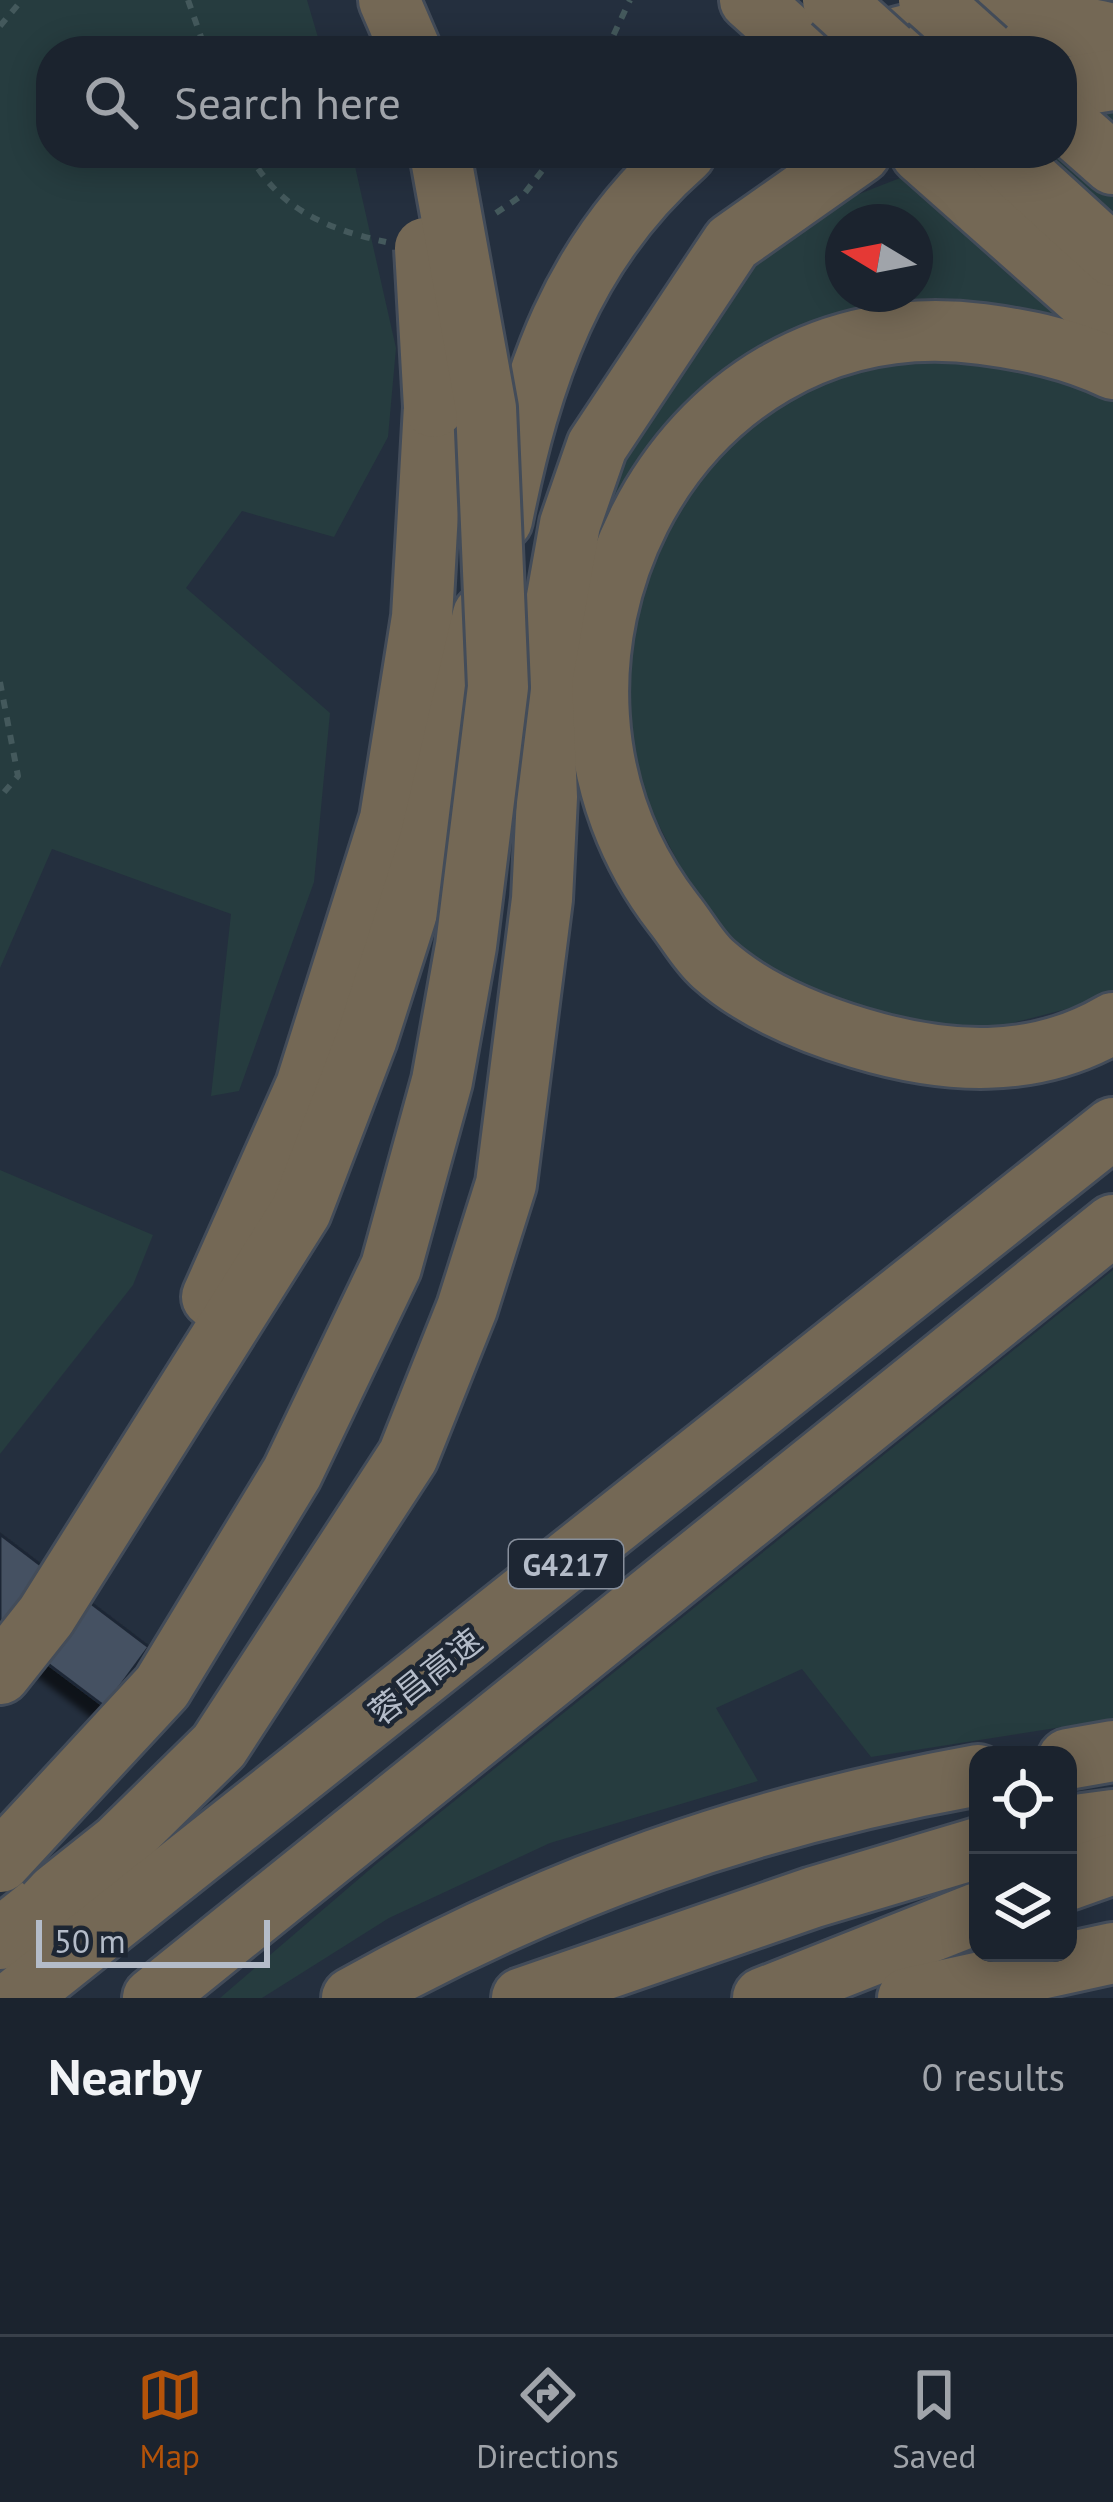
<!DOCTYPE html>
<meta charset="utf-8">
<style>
body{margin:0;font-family:"PT Sans","Noto Sans SC",sans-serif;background:#282f3a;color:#f1f3f6}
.controls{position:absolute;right:36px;bottom:36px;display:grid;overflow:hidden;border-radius:24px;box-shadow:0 6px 30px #0003}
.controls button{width:108px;height:108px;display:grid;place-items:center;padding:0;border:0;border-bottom:3px solid #39404a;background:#1b232e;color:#f1f3f6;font:60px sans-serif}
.compass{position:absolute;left:825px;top:204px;width:108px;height:108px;border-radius:50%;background:#1b232e;box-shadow:0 6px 30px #0003;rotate:280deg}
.scale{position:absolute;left:36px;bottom:30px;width:234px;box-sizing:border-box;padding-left:12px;border:6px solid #b4bcc9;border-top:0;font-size:33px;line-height:42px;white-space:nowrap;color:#b4bcc9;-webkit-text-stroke:9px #1d2633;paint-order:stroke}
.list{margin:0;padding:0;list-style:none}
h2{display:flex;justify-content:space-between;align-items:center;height:156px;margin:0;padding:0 48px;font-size:51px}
h2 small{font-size:39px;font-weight:400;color:#a0a4aa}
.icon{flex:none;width:66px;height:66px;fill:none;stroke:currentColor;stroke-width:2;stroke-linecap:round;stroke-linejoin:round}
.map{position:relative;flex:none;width:1113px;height:1998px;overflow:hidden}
.search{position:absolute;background:#1b232e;box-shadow:0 6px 30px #0003;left:36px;right:36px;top:36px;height:132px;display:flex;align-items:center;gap:30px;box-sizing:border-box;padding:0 42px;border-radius:48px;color:#a0a4aa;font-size:45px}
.sheet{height:336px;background:#1b232e}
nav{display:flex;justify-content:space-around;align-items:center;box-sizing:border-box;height:168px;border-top:3px solid #39404a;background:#1b232e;font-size:33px;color:#a0a4aa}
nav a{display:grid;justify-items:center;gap:6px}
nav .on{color:#b45309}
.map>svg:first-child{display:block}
</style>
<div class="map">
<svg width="1113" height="1998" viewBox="0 0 1113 1998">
<defs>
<filter id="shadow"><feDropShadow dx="-11" dy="11" stdDeviation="3" flood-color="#0009"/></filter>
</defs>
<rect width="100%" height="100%" fill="#242f3e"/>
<g fill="#263c3f" fill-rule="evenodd">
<polygon points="0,0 307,0 322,51 51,51 51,153 352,153 396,348 388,437 334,537 242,511 186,588 330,713 314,882 239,1091 211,1096 231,914 52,849 0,968"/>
<path d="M1113,96v897l-11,7 -125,32 -44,-2 -128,-28 -75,-54 -39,-60 -45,-88 -26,-101 -12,-190 35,-100 91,-130 120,-83 110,-43h98zM843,222h72v72h-72z"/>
<polygon points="0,1170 153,1235 133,1285 0,1454"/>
<polygon points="1113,1270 1113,1719 871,1757 802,1669 716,1708 758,1781 550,1843 389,1918 262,1998 220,1998 375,1865"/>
</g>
<polygon fill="#455162" stroke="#1f2835" stroke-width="3" filter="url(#shadow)" points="0,1534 149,1647 105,1707 0,1628"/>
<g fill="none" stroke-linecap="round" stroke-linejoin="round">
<g stroke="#434c59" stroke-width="66">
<g id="highway">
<polyline points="389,0 411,51"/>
<polyline points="750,0 807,51"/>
<path d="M857,51c77,-31 175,-37 256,-17"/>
<polyline points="1062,88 1113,80"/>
<polyline points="1062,119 1113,164"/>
<polyline points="921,153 1113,323"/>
<polyline points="1000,153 1113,256"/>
<path d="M1113,369c-42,-20 -86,-29 -131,-35 -315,-41 -495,340 -308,580 13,16 24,37 39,50 40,36 96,59 146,74 86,26 174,32 254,-15"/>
<path d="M502,520c29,-144 69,-267 183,-367"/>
<polyline points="212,1297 306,1086 390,819 422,617 434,407"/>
<polyline points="0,1674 46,1616 301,1211 367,1038 430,840 483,615"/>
<polyline points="1068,1759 1113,1751"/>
<polyline points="1068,1826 1113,1820"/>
<polyline points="1068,1880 1113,1864"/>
<polyline points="0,1939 119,1844 219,1746 408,1456 467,1308 506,1184 542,899 547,797 542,681 570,524 597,446 732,243 860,153"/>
<polyline points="17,1998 1113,1128"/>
<polyline points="153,1998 1113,1225"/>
<path d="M352,1998c201,-112 400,-182 626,-223"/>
<polyline points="522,1998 814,1897 978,1848"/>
<polyline points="763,1998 978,1913"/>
<polyline points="908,1998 1113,1953"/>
</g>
</g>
<g stroke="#44595c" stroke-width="6" stroke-dasharray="9 9" stroke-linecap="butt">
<polyline points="188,0 206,51"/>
<polyline points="0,26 22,0"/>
<polyline points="606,51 630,0"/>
<path d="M249,153c29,56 78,76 137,89"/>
<polyline points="496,213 524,194 556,153"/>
<polyline points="0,682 18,776 0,797"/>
</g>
<use href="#highway" stroke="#746855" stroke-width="60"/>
<g stroke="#434c59" stroke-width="66" stroke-linecap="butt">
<g id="highway-bridge">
<polyline points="833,0 889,51"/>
<polyline points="929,0 986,51"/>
<polyline points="425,248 434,407"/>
<polyline points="0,1862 162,1687 292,1473 391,1267 442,1081 466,946 498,687 486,408 440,153"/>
</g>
</g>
<use href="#highway-bridge" stroke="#746855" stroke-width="60"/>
</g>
<g text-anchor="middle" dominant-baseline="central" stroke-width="9" stroke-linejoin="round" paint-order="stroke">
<rect fill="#1d2633" stroke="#878f9c" stroke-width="3" x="509" y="1540" width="114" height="48" rx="9"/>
<g font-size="30" font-weight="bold" fill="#b4bcc9">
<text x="566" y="1564">G4217</text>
</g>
<g font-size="33" fill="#b4bcc9" stroke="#1d2633">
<text transform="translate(425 1676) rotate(-38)">蓉昌高速</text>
</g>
</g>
</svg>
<div class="controls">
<button><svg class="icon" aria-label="locate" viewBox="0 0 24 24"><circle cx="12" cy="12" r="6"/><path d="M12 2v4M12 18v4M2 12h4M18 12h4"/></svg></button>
<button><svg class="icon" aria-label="layers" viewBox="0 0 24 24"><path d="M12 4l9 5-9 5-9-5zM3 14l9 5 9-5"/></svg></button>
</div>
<svg class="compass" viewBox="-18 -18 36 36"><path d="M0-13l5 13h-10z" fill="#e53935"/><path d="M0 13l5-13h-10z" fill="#a0a4aa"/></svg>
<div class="scale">50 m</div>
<div class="search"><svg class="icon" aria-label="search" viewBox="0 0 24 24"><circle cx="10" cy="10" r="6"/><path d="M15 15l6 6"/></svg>Search here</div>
</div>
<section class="sheet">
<h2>Nearby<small>0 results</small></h2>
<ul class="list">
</ul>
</section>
<nav>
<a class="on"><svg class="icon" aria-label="map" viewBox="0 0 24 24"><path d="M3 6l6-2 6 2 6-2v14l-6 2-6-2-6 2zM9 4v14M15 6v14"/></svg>Map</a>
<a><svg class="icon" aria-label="directions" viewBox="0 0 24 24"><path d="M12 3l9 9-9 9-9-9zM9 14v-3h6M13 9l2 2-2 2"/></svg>Directions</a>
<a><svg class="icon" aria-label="saved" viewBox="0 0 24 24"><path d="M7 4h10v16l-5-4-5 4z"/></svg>Saved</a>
</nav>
